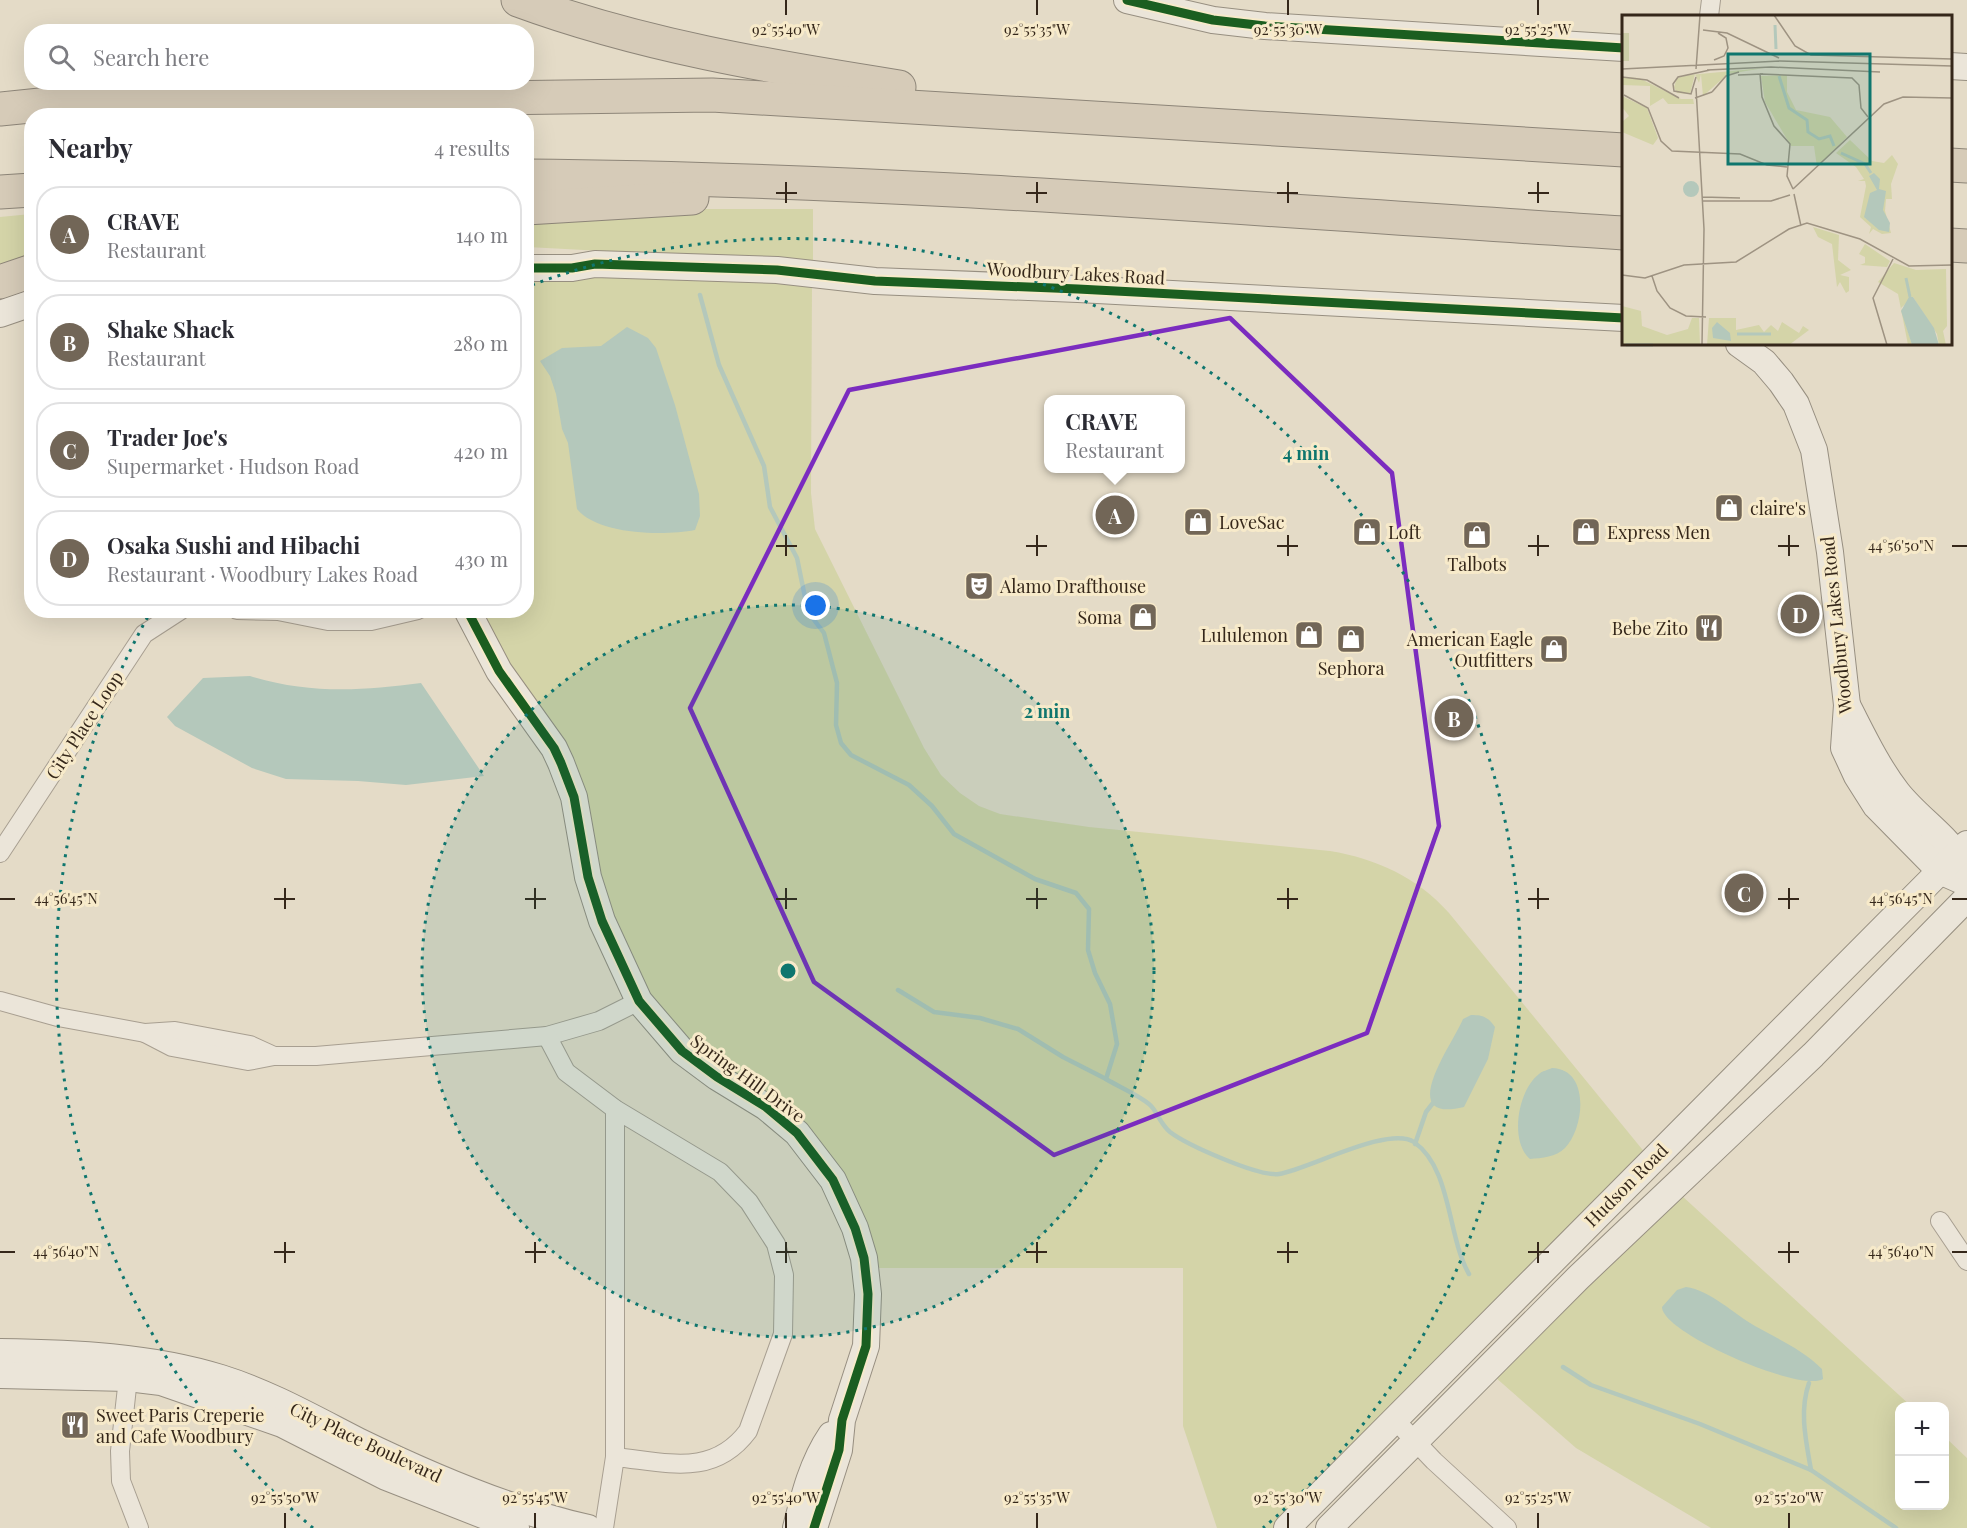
<!DOCTYPE html>
<meta charset="utf-8">
<style>
body{margin:0;font-family:"Playfair Display",serif;background:#f2f2f3;color:#2b2b33}
.controls{position:absolute;right:18px;bottom:18px;display:grid;overflow:hidden;border-radius:12px;box-shadow:0 6px 24px #0002}
.controls button{width:54px;height:54px;display:grid;place-items:center;padding:0;border:0;border-bottom:2px solid #e1e1e2;background:#fff;color:#2b2b33;font:30px sans-serif}
.you{position:absolute;left:816px;top:606px;width:21px;height:21px;margin:-15px;border:4px solid #fff;border-radius:50%;background:#1a73e8;box-shadow:0 0 0 9px #1a73e833}
.badge{display:grid;place-items:center;width:39px;height:39px;border-radius:50%;background:#726657;color:#fff;font-size:20px;font-weight:700}
.pin{position:absolute;translate:-50% -50%;border:3px solid #fff;box-shadow:0 2px 6px #0006}
.popup{position:absolute;left:1044px;top:395px;width:141px;height:78px;box-sizing:border-box;display:grid;place-content:center;border-radius:12px;background:#fff;filter:drop-shadow(0 2px 4px #0005);font-size:20px;white-space:nowrap;color:#7c7c81}
.popup b{font-size:22px;color:#2b2b33}
.popup::after{content:'';position:absolute;left:50%;top:100%;margin-left:-12px;border:12px solid transparent;border-top-color:#fff}
.list{margin:0;padding:0;list-style:none}
h2{display:flex;justify-content:space-between;align-items:center;height:78px;margin:0;padding:0 24px;font-size:26px}
h2 small{font-size:20px;font-weight:400;color:#7c7c81}
.list li{display:grid;grid-template-columns:39px 1fr auto;gap:18px;align-items:center;box-sizing:border-box;height:96px;margin:0 12px 12px;padding:0 12px;border:2px solid #e1e1e2;border-radius:24px}
.list b{display:block;font-size:22px;white-space:nowrap}
.list p{margin:0;font-size:20px;white-space:nowrap;color:#7c7c81}
.list em{font-size:20px;font-style:normal;color:#7c7c81}
.icon{flex:none;width:33px;height:33px;fill:none;stroke:currentColor;stroke-width:2;stroke-linecap:round;stroke-linejoin:round}
.map{position:relative;flex:none;width:1967px;height:1528px;overflow:hidden}
.search{position:absolute;background:#fff;box-shadow:0 6px 24px #0002;left:24px;top:24px;width:510px;height:66px;display:flex;align-items:center;gap:15px;box-sizing:border-box;padding:0 21px;border-radius:24px;color:#7c7c81;font-size:22px}
.panel{position:absolute;background:#fff;box-shadow:0 6px 24px #0002;left:24px;top:108px;width:510px;height:510px;border-radius:24px}
.map>svg:first-child{display:block}
</style>
<div class="map">
<svg width="1967" height="1528" viewBox="0 0 1967 1528">
<rect width="100%" height="100%" fill="#e4dbc7"/>
<g fill="#d4d4a8">
<polygon points="666,209 813,209 813,262 527,247 527,217"/>
<polygon points="31,214 31,262 0,273 0,217"/>
<path d="M527,274l285,8 -1,211 4,36 109,219 17,27 19,18 19,13 21,8 89,13 241,24c47,8 87,26 119,62l197,241 -373,374h-56l-34,-102v-158h-308l-22,-70 -168,-157 -49,-66 -111,-284 -45,-80 46,-1z"/>
<polygon points="1681,1195 1911,1406 1900,1406 1900,1506 1944,1506 1945,1437 1967,1458 1967,1528 1711,1528 1576,1448 1495,1377"/>
</g>
<g fill="#b4c8bb">
<path d="M627,327l21,11 8,10 19,57 24,89 1,22 -5,14c-31,6 -97,5 -118,-21l-9,-66 -6,-14 -6,-35 -6,-18 -10,-15 22,-13 39,-2z"/>
<path d="M250,676c58,18 111,15 171,7l63,93 -78,9 -48,-4 -72,-2 -34,-11 -77,-42 -8,-9 36,-39z"/>
<path d="M1471,1015c12,0 17,2 24,12l-7,32 -24,48c-71,17 -10,-65 -1,-88z"/>
<path d="M1552,1068c38,1 33,59 13,80 -9,9 -23,10 -35,11 -21,-18 -12,-69 9,-85 3,-3 9,-4 13,-6z"/>
<path d="M1686,1287c24,3 48,27 69,39 23,13 47,23 67,43l1,10c-22,14 -161,-46 -161,-72l15,-17z"/>
</g>
<g fill="none" stroke-linecap="round" stroke-linejoin="round">
<g stroke="#b4c8bb" stroke-width="4.5">
<path d="M700,295l19,70 45,101 6,41 27,51 11,54 16,21 13,50 -1,42 5,18 10,12 58,30 23,21 22,28 81,45 41,14 13,16 -1,41 7,23 15,31 7,40 -11,35c13,8 31,15 43,25 8,6 10,19 21,28 17,13 89,45 109,42 30,-5 110,-49 135,-32 38,27 33,94 55,132"/>
<polyline points="898,990 934,1012 980,1018 1018,1029 1063,1057 1106,1079"/>
<polyline points="1415,1144 1426,1112 1433,1103"/>
<polyline points="1563,1367 1591,1385 1700,1424 1811,1470 1896,1528"/>
<path d="M1809,1383c-10,28 -3,58 2,87"/>
</g>
<g stroke="#a89f91" stroke-width="20">
<g id="street">
<polyline points="1709,16 1711,0"/>
<polyline points="237,610 278,611 328,621 371,621 418,610"/>
<polyline points="0,853 144,634 181,610"/>
<polyline points="0,1001 58,1017 145,1033 175,1031 250,1045 274,1056"/>
<polyline points="145,1033 172,1047 248,1061 274,1056 316,1056 547,1036 599,1021 639,1001"/>
<path d="M547,1036l19,36 49,37 105,63 29,30 27,42 8,31 -1,59 -35,97c-35,47 -82,31 -133,26l-11,71"/>
<polyline points="615,1109 615,1457"/>
<polyline points="1940,1221 1967,1261"/>
<polyline points="129,1369 120,1451 121,1481 139,1528"/>
<polyline points="1395,1420 1434,1461 1507,1528"/>
</g>
</g>
<g stroke="#978f81" stroke-width="28">
<g id="secondary">
<polyline points="1127,0 1213,20 1265,26 1624,48"/>
<polyline points="1950,66 1967,67"/>
<polyline points="526,268 572,268 595,264 777,270 875,281 1078,289 1624,318"/>
<polyline points="0,314 32,303"/>
<polyline points="1739,344 1764,362 1781,382 1796,404 1814,450 1830,552 1847,705 1844,748 1857,776 1876,806 1940,871 1967,883"/>
<polyline points="467,610 499,671 554,748 561,763 574,797 588,877 602,921 639,1001 682,1051 717,1077 766,1107 797,1133 833,1180 855,1228 864,1258 868,1294 866,1346 842,1420 839,1450 814,1528"/>
<path d="M1848,707c15,29 29,59 49,85 21,27 52,45 68,75"/>
<path d="M0,1352c74,1 150,4 221,26 48,15 92,40 137,63 70,34 154,70 230,87"/>
<polyline points="0,1375 128,1378 161,1382 282,1424 386,1477 516,1528"/>
<path d="M796,1528c8,-32 16,-65 35,-93"/>
<polyline points="1287,1528 1967,844"/>
<polyline points="1329,1528 1578,1278 1813,1055 1967,898"/>
</g>
</g>
<g stroke="#8d8578" stroke-width="35">
<g id="highway">
<path d="M518,0c122,45 253,67 381,87"/>
<polyline points="0,109 50,104 712,95 1624,150"/>
<polyline points="1950,165 1967,166"/>
<path d="M526,176c367,3 732,34 1098,57"/>
<polyline points="0,192 32,190"/>
<polyline points="526,208 692,198"/>
<polyline points="1950,245 1967,246"/>
<polyline points="0,282 32,271"/>
</g>
</g>
<use href="#street" stroke="#ebe5d9" stroke-width="18"/>
<use href="#secondary" stroke="#ebe5d9" stroke-width="26"/>
<use href="#highway" stroke="#d6cbb8" stroke-width="33"/>
<g stroke="#f7eaca" stroke-width="13">
<g id="cycleway">
<polyline points="1127,0 1213,20 1265,26 1624,48"/>
<polyline points="526,268 572,268 595,264 777,270 875,281 1078,289 1624,318"/>
<polyline points="467,610 499,671 554,748 561,763 574,797 588,877 602,921 639,1001 682,1051 717,1077 766,1107 797,1133 833,1180 855,1228 864,1258 868,1294 866,1346 842,1420 839,1450 814,1528"/>
</g>
</g>
<use href="#cycleway" stroke="#1b5e20" stroke-width="9"/>
</g>
<path fill="none" stroke="#7b2cbf" stroke-width="4.5" stroke-linejoin="round" d="M1230,318l162,155 47,353 -72,207 -313,122 -240,-173 -124,-274 159,-318z"/>
<path fill="none" stroke="#35271a" stroke-width="2" d="M786,0v15M1037,0v15M1288,0v15M1538,0v15M786,182v21M1037,182v21M1288,182v21M1538,182v21M776,193h21M1026,193h21M1277,193h21M1528,193h21M786,535v21M1037,535v21M1288,535v21M1538,535v21M1789,535v21M776,546h21M1026,546h21M1277,546h21M1528,546h21M1778,546h21M1952,546h15M285,888v21M535,888v21M786,888v21M1037,888v21M1288,888v21M1538,888v21M1789,888v21M0,899h15M274,899h21M525,899h21M776,899h21M1026,899h21M1277,899h21M1528,899h21M1778,899h21M1952,899h15M285,1242v21M535,1242v21M786,1242v21M1037,1242v21M1288,1242v21M1538,1242v21M1789,1242v21M0,1252h15M274,1252h21M525,1252h21M776,1252h21M1026,1252h21M1277,1252h21M1528,1252h21M1778,1252h21M1952,1252h15M285,1513v15M535,1513v15M786,1513v15M1037,1513v15M1288,1513v15M1538,1513v15M1789,1513v15"/>
<circle cx="788" cy="971" r="366" fill="#0f766e" fill-opacity=".12"/>
<g fill="none" stroke="#0f766e" stroke-width="3" stroke-dasharray="3 6">
<circle cx="788" cy="971" r="366"/>
<path d="M313 1528A732 732 0 0 1 151 611M532 285A732 732 0 0 1 1263 1528"/>
</g>
<defs>
<g id="shop-square" transform="scale(1.5)"><rect x="-9" y="-9" width="18" height="18" rx="4" fill="#726657" stroke="#f7eaca"/><path d="M-5-2.5h2.3a2.7 3.5 0 0 1 5.4 0H5L5.5 6h-11ZM-1.5-2.5h3a1.5 2.3 0 0 0-3 0Z" fill="#fff"/></g>
<g id="theatre-square" transform="scale(1.5)"><rect x="-9" y="-9" width="18" height="18" rx="4" fill="#726657" stroke="#f7eaca"/><path d="M-5-5.5Q0-4 5-5.5V0Q5 5 0 6Q-5 5-5 0ZM-3.3-2.5H-1v1.5H-3.3ZM1-2.5H3.3v1.5H1ZM-2.8 1Q0 5.5 2.8 1Z" fill="#fff"/></g>
<g id="restaurant-square" transform="scale(1.5)"><rect x="-9" y="-9" width="18" height="18" rx="4" fill="#726657" stroke="#f7eaca"/><path d="M-5-6h1v4h1v-4h1v4h1v-4h1v5L-1.5 .5V6h-2V.5L-5-1ZM5-6V6H3V1.5H1.5Q1.5-4 5-6Z" fill="#fff"/></g>
</defs>
<g fill-rule="evenodd">
<use href="#shop-square" x="1729" y="508"/>
<use href="#shop-square" x="1198" y="522"/>
<use href="#shop-square" x="1367" y="532"/>
<use href="#shop-square" x="1586" y="532"/>
<use href="#shop-square" x="1477" y="535"/>
<use href="#theatre-square" x="979" y="586"/>
<use href="#shop-square" x="1143" y="617"/>
<use href="#restaurant-square" x="1709" y="628"/>
<use href="#shop-square" x="1309" y="635"/>
<use href="#shop-square" x="1351" y="639"/>
<use href="#shop-square" x="1554" y="649"/>
<use href="#restaurant-square" x="75" y="1425"/>
</g>
<g text-anchor="middle" dominant-baseline="central" stroke-width="6" stroke-linejoin="round" paint-order="stroke">
<g font-size="18" fill="#35271a" stroke="#f7eaca">
<text transform="translate(1076 273) rotate(3)">Woodbury Lakes Road</text>
<text transform="translate(1836 625) rotate(-96)">Woodbury Lakes Road</text>
<text transform="translate(84 725) rotate(-57)">City Place Loop</text>
<text transform="translate(748 1078) rotate(36)">Spring Hill Drive</text>
<text transform="translate(1626 1185) rotate(-45)">Hudson Road</text>
<text transform="translate(366 1442) rotate(25)">City Place Boulevard</text>
</g>
<g font-size="18" fill="#35271a" stroke="#f7eaca" text-anchor="start">
<text x="1750" y="508">claire's</text>
<text x="1219" y="522">LoveSac</text>
<text x="1388" y="532">Loft</text>
<text x="1607" y="532">Express Men</text>
<text x="1477" y="564" text-anchor="middle">Talbots</text>
<text x="1000" y="586">Alamo Drafthouse</text>
<text x="1122" y="617" text-anchor="end">Soma</text>
<text x="1688" y="628" text-anchor="end">Bebe Zito</text>
<text x="1288" y="635" text-anchor="end">Lululemon</text>
<text x="1533" y="639" text-anchor="end">American Eagle<tspan x="1533" dy="21">Outfitters</tspan></text>
<text x="1351" y="668" text-anchor="middle">Sephora</text>
<text x="96" y="1415">Sweet Paris Creperie<tspan x="96" dy="21">and Cafe Woodbury</tspan></text>
</g>
</g>
<g transform="translate(1622 15)">
<rect width="330" height="330" fill="#e4dbc7"/>
<path d="M142,53l-36,6 -25,22 -2,-22 -2,9 -4,-9 -5,20 -13,-1 -3,-6 3,-9 12,-3zM165,60v17l9,18 34,7 17,20 -30,30 -3,-21h-23l-26,-44 -4,-26zM0,62l17,1 42,21h12l1,5h-26l-5,-6 -13,8v-20l-28,-1zM0,81l25,12 11,30 -5,7 -31,-13v-10l7,-6 -7,-9zM228,125l22,21 12,2 8,-8 6,9 -7,20 1,15h-6l-1,12 6,22 -9,1 -9,-5 -4,5 2,-7 -11,-10 6,-31 -1,-5h-7l6,-2 -8,-12 -20,-14zM191,212l26,8 -1,25 13,10 -11,5 9,2v14l-3,2 -6,-11 -3,5 -5,-43 -14,-7zM243,229l25,17 -3,6 -27,-2 5,-2v-6l-6,-3zM272,248l22,7 30,-1 1,57 -4,5 3,14h-7l-2,-11 -24,-37 -12,11 11,37h-4l-10,-51 -20,-12zM0,291l19,5 1,15 25,9 21,-6 4,-11h7l1,27h-78zM87,303h27v12l23,-5 5,7 7,-7 7,6 4,-9 17,11 4,-7 6,4 -20,15h-82z" fill="#d4d4a8"/>
<path d="M0,18h7v28h-7z" fill="#cdcda8"/>
<path d="M252,158l6,6 -1,10 7,2 -3,19 7,13 -1,9 -10,-2 -15,-13 6,-24 7,-3 -8,-14zM61 174a8 8 0 1 1 16 0a8 8 0 1 1-16 0ZM287,282h4l21,31 5,17h-27l-11,-34zM95,307l13,11 1,8 -18,-3 -1,-10z" fill="#b4c8bb"/>
<path fill="none" stroke="#b4c8bb" stroke-width="3" d="M153,10l1,24M157,61l10,32 18,12 1,12 11,7 11,-3 4,10M219,138l24,11 6,9M284,263l4,19M115,319h34M4,330h27"/>
<path fill="none" stroke="#9e9382" stroke-width="1.5" d="M152,0l21,31 16,9 141,4M81,15l24,3 52,25M92,45l10,-4 4,-8 -2,-10 -8,-5M0,54l158,-8 172,5M74,54l4,-54M85,55l64,-3 109,5M138,59l92,4 7,7 2,23 7,9M138,59l2,23 12,29 16,18 -3,32 6,13M116,60l25,-1M0,62l25,3 32,18M74,62l-5,17 -17,-3 -1,-7 5,-7 32,-7M74,73l8,141 -2,116M90,77l14,-16 13,-4M2,80l24,13 13,33 11,10 68,3 27,11 20,2M73,83l17,-6M171,174l91,-85 19,-7 49,1M172,179l7,32M80,182l38,1M80,186h69l19,-6M0,260l23,3 39,-13 52,-3 53,-33 18,-6 53,16 49,27 43,-1M30,261l5,15 13,17 16,8 20,1M265,330l-14,-47 20,-39"/>
<path fill="#0f766e" fill-opacity="0.15" stroke="#0f766e" stroke-width="3" d="M106,39h142v110h-142z"/>
<rect width="330" height="330" fill="none" stroke="#35271a" stroke-width="3"/>
</g>
<g font-size="15" text-anchor="middle" fill="#35271a" stroke="#f7eaca" stroke-width="6" stroke-linejoin="round" paint-order="stroke">
<text x="786" y="35">92°55'40"W</text>
<text x="1037" y="35">92°55'35"W</text>
<text x="1288" y="35">92°55'30"W</text>
<text x="1538" y="35">92°55'25"W</text>
<text x="1901" y="551">44°56'50"N</text>
<text x="66" y="904">44°56'45"N</text>
<text x="1901" y="904">44°56'45"N</text>
<text x="66" y="1257">44°56'40"N</text>
<text x="1901" y="1257">44°56'40"N</text>
<text x="285" y="1503">92°55'50"W</text>
<text x="535" y="1503">92°55'45"W</text>
<text x="786" y="1503">92°55'40"W</text>
<text x="1037" y="1503">92°55'35"W</text>
<text x="1288" y="1503">92°55'30"W</text>
<text x="1538" y="1503">92°55'25"W</text>
<text x="1789" y="1503">92°55'20"W</text>
</g>
<circle cx="788" cy="971" r="9" fill="#0f766e" stroke="#f7eaca" stroke-width="3"/>
<g font-size="18" text-anchor="middle" font-weight="bold" fill="#0f766e" stroke="#f7eaca" stroke-width="6" stroke-linejoin="round" paint-order="stroke">
<text x="1306" y="460">4 min</text>
<text x="1047" y="718">2 min</text>
</g>
</svg>
<div class="controls">
<button>+</button>
<button>−</button>
</div>
<div class="you"></div>
<div class="pin badge" style="left:1115px;top:515px">A</div>
<div class="popup"><b>CRAVE</b>Restaurant</div>
<div class="pin badge" style="left:1454px;top:718px">B</div>
<div class="pin badge" style="left:1744px;top:893px">C</div>
<div class="pin badge" style="left:1800px;top:614px">D</div>
<div class="search"><svg class="icon" aria-label="search" viewBox="0 0 24 24"><circle cx="10" cy="10" r="6"/><path d="M15 15l6 6"/></svg>Search here</div>
<section class="panel">
<h2>Nearby<small>4 results</small></h2>
<ul class="list">
<li><span class="badge">A</span><div><b>CRAVE</b><p>Restaurant</p></div><em>140 m</em></li>
<li><span class="badge">B</span><div><b>Shake Shack</b><p>Restaurant</p></div><em>280 m</em></li>
<li><span class="badge">C</span><div><b>Trader Joe's</b><p>Supermarket · Hudson Road</p></div><em>420 m</em></li>
<li><span class="badge">D</span><div><b>Osaka Sushi and Hibachi</b><p>Restaurant · Woodbury Lakes Road</p></div><em>430 m</em></li>
</ul>
</section>
</div>
